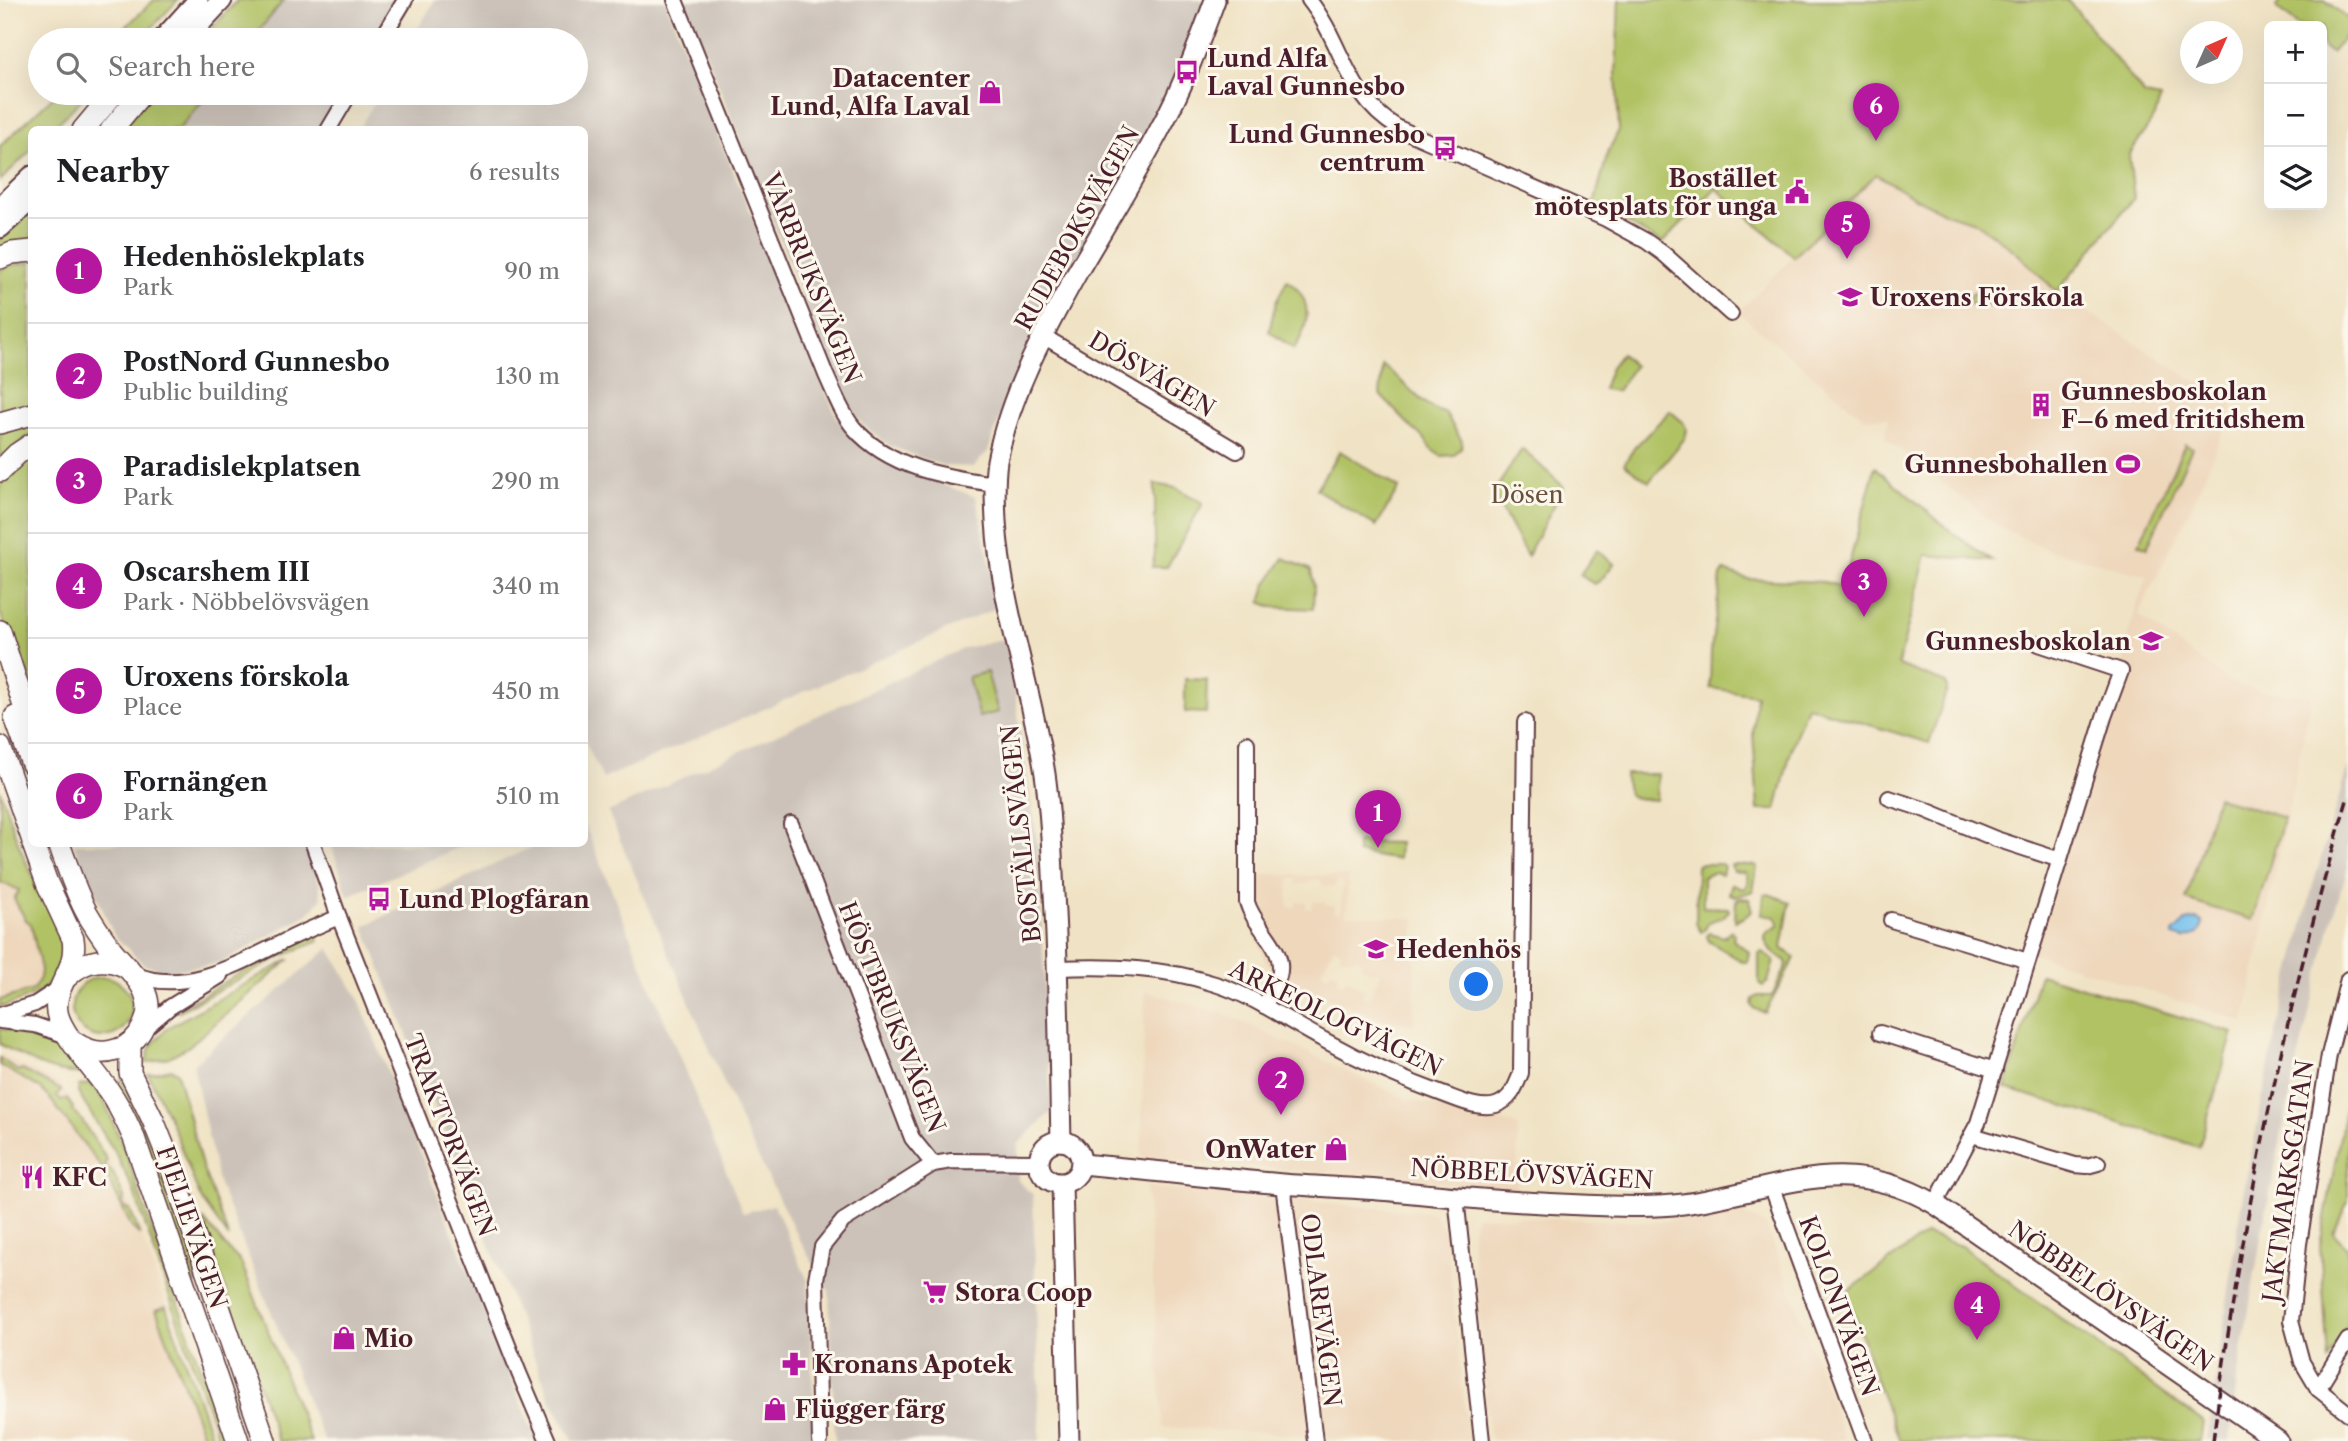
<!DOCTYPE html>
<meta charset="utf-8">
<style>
body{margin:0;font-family:"Libre Caslon Text",serif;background:#f2f2f2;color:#202124}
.controls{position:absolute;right:21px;top:21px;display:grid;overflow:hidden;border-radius:10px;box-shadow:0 7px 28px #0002}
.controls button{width:63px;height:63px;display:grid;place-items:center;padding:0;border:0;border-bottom:2px solid #e0e0e0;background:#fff;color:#202124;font:35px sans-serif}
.compass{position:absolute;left:2180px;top:21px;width:63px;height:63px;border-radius:50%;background:#fff;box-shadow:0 7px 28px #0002;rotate:45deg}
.you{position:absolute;left:1477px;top:985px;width:24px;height:24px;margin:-18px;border:5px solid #fff;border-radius:50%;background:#1a73e8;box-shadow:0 0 0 10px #1a73e833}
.badge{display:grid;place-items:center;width:46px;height:46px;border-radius:50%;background:#b5179e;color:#fff;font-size:23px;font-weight:700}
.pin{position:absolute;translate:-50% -58px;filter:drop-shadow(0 2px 4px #0008)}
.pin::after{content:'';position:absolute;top:37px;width:24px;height:21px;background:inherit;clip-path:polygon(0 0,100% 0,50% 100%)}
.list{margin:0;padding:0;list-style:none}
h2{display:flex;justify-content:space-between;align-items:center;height:91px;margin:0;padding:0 28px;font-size:30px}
h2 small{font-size:23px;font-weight:400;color:#757577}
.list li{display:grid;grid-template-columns:46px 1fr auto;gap:21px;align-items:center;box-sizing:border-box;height:105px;padding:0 28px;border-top:2px solid #e0e0e0}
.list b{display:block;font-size:26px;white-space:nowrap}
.list p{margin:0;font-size:23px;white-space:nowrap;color:#757577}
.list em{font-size:23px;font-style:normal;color:#757577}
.icon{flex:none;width:38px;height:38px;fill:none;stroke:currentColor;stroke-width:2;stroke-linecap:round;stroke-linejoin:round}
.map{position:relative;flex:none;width:2348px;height:1441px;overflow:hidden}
.search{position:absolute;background:#fff;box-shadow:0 7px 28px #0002;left:28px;top:28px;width:560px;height:77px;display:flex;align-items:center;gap:18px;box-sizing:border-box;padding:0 24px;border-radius:38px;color:#757577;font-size:26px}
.panel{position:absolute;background:#fff;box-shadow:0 7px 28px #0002;left:28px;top:126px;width:560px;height:721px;border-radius:10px}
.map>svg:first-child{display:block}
</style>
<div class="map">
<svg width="2348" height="1441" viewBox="0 0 2348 1441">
<rect width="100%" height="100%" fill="#fbf7ec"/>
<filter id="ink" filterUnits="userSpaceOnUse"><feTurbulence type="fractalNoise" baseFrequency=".0143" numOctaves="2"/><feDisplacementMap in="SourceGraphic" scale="14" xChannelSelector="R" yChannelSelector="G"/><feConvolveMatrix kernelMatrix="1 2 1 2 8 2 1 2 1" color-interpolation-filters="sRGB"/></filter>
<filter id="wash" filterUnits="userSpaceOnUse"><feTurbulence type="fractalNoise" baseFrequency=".00686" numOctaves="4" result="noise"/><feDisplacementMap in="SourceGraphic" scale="28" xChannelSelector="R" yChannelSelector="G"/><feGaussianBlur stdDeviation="1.57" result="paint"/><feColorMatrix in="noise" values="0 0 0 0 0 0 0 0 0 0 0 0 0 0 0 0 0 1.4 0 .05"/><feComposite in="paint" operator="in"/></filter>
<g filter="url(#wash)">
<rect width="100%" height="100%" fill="#f0e3c5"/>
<g fill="#eed7bb" fill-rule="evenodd">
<polygon points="1876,174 1917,199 1945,213 1975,222 2016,252 2057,292 2187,376 2236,400 2195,499 2138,615 2230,682 2255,690 2312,696 2244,1022 2031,953 2121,671 2136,605 2148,576 2049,550 1999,527 1885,438 1888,418 1864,418 1738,312"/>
<polygon points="0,805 59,977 45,994 0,1010"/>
<path d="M1249,874l100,2 -3,39 69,3 -1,106 -34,-5 -67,-28 -47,-27 -12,-34zM1289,879h8v6l14,-2 1,-3h9v4l4,2h11v-4l6,1 -1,29h-6v-7h-10v-3h-12l-1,7 -6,-1v-6l-10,-1v7l-8,-1zM1334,947l7,4 -2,5 13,4 2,-3 8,4 -1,4 3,3 9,5 2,-3 6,3 -13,26 -6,-3 3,-6 -9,-5 1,-2 -11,-5 -3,6 -6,-3 3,-6 -9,-5 -3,6 -7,-4z"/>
<polygon points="1145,991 1223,1013 1407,1099 1518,1125 1517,1192 1399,1178 1141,1158"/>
<polygon points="0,1054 60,1084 115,1170 135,1216 213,1441 0,1441"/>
<polygon points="1146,1187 1434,1213 1446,1233 1468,1441 1402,1441 1163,1427"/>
<polygon points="1740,1212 1767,1226 1845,1441 1494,1441 1489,1436 1471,1232 1476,1216 1652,1222"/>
</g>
<g fill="#ccc2b9">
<polygon points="235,0 396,0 372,40 199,40"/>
<polygon points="435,0 665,0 719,138 838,420 886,464 976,497 999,607 603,779 584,740 584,130 358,130 380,93 576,93 576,40 411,40"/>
<polygon points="685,0 1208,0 1152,132 1021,358 988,451 974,467 944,466 890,446 862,424 839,389"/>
<polygon points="149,93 341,93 319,129 124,130"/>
<polygon points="1007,639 1038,849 1051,1112 1018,1144 1018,1181 1033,1195 1040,1441 835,1441 829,1291 800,1241 743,1127 608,812 964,648"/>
<polygon points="2348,766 2348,867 2332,919 2292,1084 2261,1238 2237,1380 2230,1441 2207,1441 2242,1200 2274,1041 2313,885"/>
<polygon points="585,825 743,1213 774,1205 808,1281 815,1441 574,1441 552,1403 364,926 538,844 584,844"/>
<polygon points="74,844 305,844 319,882 321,899 308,914 221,963 170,971 144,965 114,935"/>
<polygon points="331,844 466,844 348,896"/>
<polygon points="329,948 358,997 536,1441 324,1441 218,1182 193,1064"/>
</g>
<g fill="#b1c265" stroke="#7e7048" stroke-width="2">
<polygon points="154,0 178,0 140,40 112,40"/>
<polygon points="238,0 284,0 251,40 201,40"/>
<polygon points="1619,0 2068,0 2145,95 2160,98 2155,116 2129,155 2134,198 2057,292 2016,252 1975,222 1945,213 1917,199 1876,174 1794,257 1716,188 1662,243 1594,204 1608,152 1619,130 1616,74"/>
<polygon points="2282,0 2325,0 2348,19 2348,33 2331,53 2322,45 2322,26 2299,26 2276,7"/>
<polygon points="57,93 88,93 52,129 32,130 31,150 0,181 0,146"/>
<polygon points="152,93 209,93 179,129 120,130"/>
<polygon points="31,207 31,245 0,252 0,237"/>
<polygon points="31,262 31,406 0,415 0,270 11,265"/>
<path d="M1287,280c26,18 24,44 7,69l-25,-18 7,-29z"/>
<polygon points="1990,290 1990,305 1969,304 1971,294"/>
<polygon points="1621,354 1634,366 1617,391 1603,389 1611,367"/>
<path d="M1383,366c20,12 41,44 62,47l17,28 -1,7 -7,7 -13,1 -9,-6 -8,-12 -12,-10 -32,-33z"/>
<polygon points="1670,411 1683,422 1687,430 1685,438 1649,482 1624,464 1635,447"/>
<polygon points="31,420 31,435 0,459 0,431"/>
<polygon points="2185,444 2192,448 2147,548 2139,544"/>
<polygon points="1522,449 1564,487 1527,556 1493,493"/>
<polygon points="1340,451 1399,488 1376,526 1316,489"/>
<polygon points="31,452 31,706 0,612 0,486 4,478"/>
<polygon points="1875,467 1953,533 1992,561 1926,555 1898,665 1946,683 1947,690 1929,743 1807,706 1793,743 1776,810 1758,810 1753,733 1756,695 1710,688 1711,651 1721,576 1724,571 1748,579 1824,582 1843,587"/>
<polygon points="1155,484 1176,488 1203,503 1167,567 1152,567 1155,553"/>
<polygon points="1597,550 1614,564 1600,581 1594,584 1580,575"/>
<polygon points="1284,558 1311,570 1314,587 1313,609 1272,607 1261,602 1266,585"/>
<polygon points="987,672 998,712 979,717 968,677"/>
<polygon points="1185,679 1207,680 1206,713 1185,712"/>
<path d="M1625,774h33l-2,26c-24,-2 -31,1 -31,-26z"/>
<path d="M0,790c8,22 14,45 24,67 29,67 83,121 -24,150v-7l33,-10 7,-12 1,-8 -10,-46 -5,-4 -12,-21 5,-9 -19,-8z"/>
<polygon points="2217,797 2284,818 2253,920 2186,900"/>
<path d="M1357,842l42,1 -1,16c-14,0 -27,-5 -41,-6z"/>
<polygon points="1699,864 1721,864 1724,866 1722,875 1714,872 1703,877 1703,907 1728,908 1729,911 1722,917 1709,922 1705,929 1701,932 1696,923 1697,866"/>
<polygon points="1731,865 1754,865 1757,867 1753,891 1735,897 1729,894 1732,884 1742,889 1746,887 1748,880 1746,873 1733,871"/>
<path d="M1768,894l22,8 -8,46 13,10 -30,55 -10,-4 -3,-4 1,-6 5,-3h14l15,-31 -1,-4c-7,-5 -29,-18 -18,-29 4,-3 8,-4 11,-7 -2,-12 -8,-8 -17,-11l2,-19z"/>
<polygon points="1740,898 1749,899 1752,911 1745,917 1735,921 1736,901"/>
<polygon points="1731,931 1734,934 1733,940 1749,952 1747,962 1743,962 1709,941 1707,936 1709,933 1724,937"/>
<polygon points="317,935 319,941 282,956 178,1012 177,1010 287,946"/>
<polygon points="1763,952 1774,961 1768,982 1763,986 1759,983 1759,953"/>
<polygon points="290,959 188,1047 169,1057 146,1063 150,1047 167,1028"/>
<polygon points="2040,974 2233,1033 2199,1147 2005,1088"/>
<circle cx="102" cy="1007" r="30"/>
<path d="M0,1029c42,4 58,12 84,44 -34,2 -55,-13 -84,-29z"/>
<polygon points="0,1058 18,1071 23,1070 61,1090 57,1096 61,1101 67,1099 73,1108 72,1111 79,1116 107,1160 105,1164 107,1169 112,1171 124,1198 123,1203 125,1208 130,1210 140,1235 132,1228 106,1174 51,1100 41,1089 0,1065"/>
<polygon points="171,1069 177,1072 202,1166 229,1238 200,1197 171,1122 148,1074"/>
<polygon points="122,1080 144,1120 200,1281 194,1284 113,1082"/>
<polygon points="92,1083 105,1103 123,1146 226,1441 219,1441 133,1189 116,1154 78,1093 79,1086"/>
<polygon points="2348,1093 2348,1201 2333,1233 2348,1248 2348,1321 2328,1360 2320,1245"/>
<polygon points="204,1220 226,1247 241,1262 311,1441 278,1441 203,1224"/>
<polygon points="1926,1234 1961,1246 2203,1422 2200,1441 1900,1441 1879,1388 1847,1292"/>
<polygon points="166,1307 213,1441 205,1441 156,1310"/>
<polygon points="214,1323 255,1441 248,1441 208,1326"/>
</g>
<polygon fill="#72bfec" stroke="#5e6f8c" stroke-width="2" points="2196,919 2202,922 2203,925 2198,934 2183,939 2173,936 2173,933 2186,921"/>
</g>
<g filter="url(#ink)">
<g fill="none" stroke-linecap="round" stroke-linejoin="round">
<g stroke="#633c42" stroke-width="18">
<g id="street">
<path d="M675,0l151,375c8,17 15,38 28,53 35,40 91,49 140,56"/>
<path d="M1309,0c35,44 36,96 89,128l208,91 40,22 18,13 67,60"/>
<polyline points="381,40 405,0"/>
<polyline points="328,130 350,93"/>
<polyline points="1043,336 1237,451"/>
<path d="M1247,743v159c7,26 40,46 32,74 -3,11 -10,21 -15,30"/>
<polyline points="1889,798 1923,809 1996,839 2060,860"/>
<polyline points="791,824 912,1138 933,1164 952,1161 1038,1162"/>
<polyline points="313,844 339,917 519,1373 548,1441"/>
<polyline points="1891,920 2028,961"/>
<path d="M1058,968c53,-2 105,-1 157,16 39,12 73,37 109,56 38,21 79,40 121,55 14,5 35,15 51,10 15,-5 20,-19 25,-32l4,-351"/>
<path d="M134,974c51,23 109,-13 155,-35 16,-8 33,-15 50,-22"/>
<polyline points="2348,979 2329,1055 2299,1244 2291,1321 2302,1362 2318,1389 2348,1413"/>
<polyline points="0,1015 35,1004 61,987"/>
<polyline points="0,1021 35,1025 67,1036"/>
<polyline points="145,1028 170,1007 220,976"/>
<polyline points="1880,1033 1995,1070"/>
<polyline points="1972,1135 2075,1165 2087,1166 2098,1163"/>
<polyline points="1283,1184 1315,1441"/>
<polyline points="1771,1185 1865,1441"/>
<polyline points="1456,1197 1482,1441"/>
<polyline points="1935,1204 1978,1123 2104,717 2121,671 2039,644"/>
<polyline points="2318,1389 2348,1340"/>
<polyline points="820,1441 816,1279 822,1247 843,1221 933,1164"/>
</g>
</g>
<g stroke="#633c42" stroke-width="23">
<g id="secondary">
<polyline points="162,40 198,0"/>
<polyline points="185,40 222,0"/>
<polyline points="0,207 32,176"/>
<polyline points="0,228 32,199"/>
<circle cx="1060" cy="1162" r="21"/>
<path d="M1061,1141c-2,-82 -2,-164 -7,-247 -2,-39 -3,-80 -9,-120 -13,-85 -44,-167 -49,-253 -1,-21 -2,-40 1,-60 13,-67 47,-129 80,-188 28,-48 58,-96 84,-146 22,-40 38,-84 54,-127"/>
<path d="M1081,1164c67,6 134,14 201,20 40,3 81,4 121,8 60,6 120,11 180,13 33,1 67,3 100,-1 95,-13 159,-54 252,0l343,237"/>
<polyline points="1062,1184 1069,1441"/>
</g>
</g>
<g stroke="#633c42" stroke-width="24">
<g id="primary">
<polyline points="83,130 113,94"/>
<polyline points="111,130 142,93"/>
<polyline points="0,258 12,253 32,251"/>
<polyline points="0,423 32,414"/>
<polyline points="0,471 17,454 32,444"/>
<polyline points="0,631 32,731"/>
<polyline points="15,717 32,764"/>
<polyline points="0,747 32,838"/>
<path d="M33,844l14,39 26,56c5,33 -20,45 -16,73 3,21 41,62 54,82 9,13 16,29 23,44l104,303"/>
<path d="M59,844c9,23 16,47 28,69 7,12 16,25 24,36 19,24 49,43 32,78 -5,11 -15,20 -27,23 -15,5 -29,1 -41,-7"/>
<path d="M68,976c17,-17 39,-20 60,-8"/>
<polyline points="130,1043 130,1073 153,1120 167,1155 265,1441"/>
</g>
</g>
<use href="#street" stroke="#fff" stroke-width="14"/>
<use href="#secondary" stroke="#fff" stroke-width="19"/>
<use href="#primary" stroke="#fff" stroke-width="21"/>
<path stroke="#4a1f2b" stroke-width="3.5" stroke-dasharray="10 5" stroke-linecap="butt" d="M2213,1441c28,-218 72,-433 135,-644"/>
</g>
</g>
<defs>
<g id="bus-bare" transform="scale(1.89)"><path d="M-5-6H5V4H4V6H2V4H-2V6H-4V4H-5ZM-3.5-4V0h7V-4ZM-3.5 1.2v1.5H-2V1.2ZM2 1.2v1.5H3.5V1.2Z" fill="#b5179e" stroke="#fbf7ec" stroke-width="2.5" paint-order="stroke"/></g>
<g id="shop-bare" transform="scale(1.89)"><path d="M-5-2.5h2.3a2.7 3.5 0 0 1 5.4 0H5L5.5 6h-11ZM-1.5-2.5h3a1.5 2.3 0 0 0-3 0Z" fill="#b5179e" stroke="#fbf7ec" stroke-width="2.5" paint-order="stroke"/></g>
<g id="civic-bare" transform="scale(1.89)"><path d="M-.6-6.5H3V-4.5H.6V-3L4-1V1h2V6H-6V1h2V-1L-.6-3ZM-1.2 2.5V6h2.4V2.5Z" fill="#b5179e" stroke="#fbf7ec" stroke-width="2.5" paint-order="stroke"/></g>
<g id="school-bare" transform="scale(1.89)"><path d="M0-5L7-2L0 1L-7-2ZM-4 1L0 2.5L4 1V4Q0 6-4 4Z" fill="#b5179e" stroke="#fbf7ec" stroke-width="2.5" paint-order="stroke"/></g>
<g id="building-bare" transform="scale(1.89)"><path d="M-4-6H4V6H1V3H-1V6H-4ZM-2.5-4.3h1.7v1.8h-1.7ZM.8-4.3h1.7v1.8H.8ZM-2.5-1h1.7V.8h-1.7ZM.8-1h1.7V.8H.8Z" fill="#b5179e" stroke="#fbf7ec" stroke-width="2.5" paint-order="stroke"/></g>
<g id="stadium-bare" transform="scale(1.89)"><path d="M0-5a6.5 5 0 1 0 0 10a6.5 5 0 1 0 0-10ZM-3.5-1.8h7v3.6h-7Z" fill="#b5179e" stroke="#fbf7ec" stroke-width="2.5" paint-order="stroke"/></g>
<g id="restaurant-bare" transform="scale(1.89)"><path d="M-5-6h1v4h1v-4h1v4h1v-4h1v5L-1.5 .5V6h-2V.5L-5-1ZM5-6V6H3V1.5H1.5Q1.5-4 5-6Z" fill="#b5179e" stroke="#fbf7ec" stroke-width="2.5" paint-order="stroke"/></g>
<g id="supermarket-bare" transform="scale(1.89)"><path d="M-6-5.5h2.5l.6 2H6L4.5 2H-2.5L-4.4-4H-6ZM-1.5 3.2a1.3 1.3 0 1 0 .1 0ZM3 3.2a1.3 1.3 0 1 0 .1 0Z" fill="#b5179e" stroke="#fbf7ec" stroke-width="2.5" paint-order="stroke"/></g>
<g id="pharmacy-bare" transform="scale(1.89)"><path d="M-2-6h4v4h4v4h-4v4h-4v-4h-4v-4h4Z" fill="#b5179e" stroke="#fbf7ec" stroke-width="2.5" paint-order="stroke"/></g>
</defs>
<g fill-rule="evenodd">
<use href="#bus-bare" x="1187" y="72"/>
<use href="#shop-bare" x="990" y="92"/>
<use href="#bus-bare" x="1445" y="148"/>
<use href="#civic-bare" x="1797" y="192"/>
<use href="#school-bare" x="1850" y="297"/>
<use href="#building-bare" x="2041" y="405"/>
<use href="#stadium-bare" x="2128" y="464"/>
<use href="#school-bare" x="2151" y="641"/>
<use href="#bus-bare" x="379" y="899"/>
<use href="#school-bare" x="1376" y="949"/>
<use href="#shop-bare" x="1336" y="1149"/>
<use href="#restaurant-bare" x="32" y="1177"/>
<use href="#supermarket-bare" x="935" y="1292"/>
<use href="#shop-bare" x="344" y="1338"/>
<use href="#pharmacy-bare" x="794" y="1364"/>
<use href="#shop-bare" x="775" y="1409"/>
</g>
<g text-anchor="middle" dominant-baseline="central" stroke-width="6" stroke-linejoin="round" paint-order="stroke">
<g font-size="24" font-weight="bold" fill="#4a1f2b" stroke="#fbf7ec" text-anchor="start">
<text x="1207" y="58">Lund Alfa<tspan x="1207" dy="28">Laval Gunnesbo</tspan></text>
<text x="970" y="78" text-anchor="end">Datacenter<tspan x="970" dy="28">Lund, Alfa Laval</tspan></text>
<text x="1425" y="134" text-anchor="end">Lund Gunnesbo<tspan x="1425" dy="28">centrum</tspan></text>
<text x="1777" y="178" text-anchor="end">Bostället<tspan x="1777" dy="28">mötesplats för unga</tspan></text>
<text x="1870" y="297">Uroxens Förskola</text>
<text x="2061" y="391">Gunnesboskolan<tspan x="2061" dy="28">F–6 med fritidshem</tspan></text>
<text x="2108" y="464" text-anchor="end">Gunnesbohallen</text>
<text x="2131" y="641" text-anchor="end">Gunnesboskolan</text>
<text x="399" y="899">Lund Plogfåran</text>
<text x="1396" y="949">Hedenhös</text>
<text x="1316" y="1149" text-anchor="end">OnWater</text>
<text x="52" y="1177">KFC</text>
<text x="955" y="1292">Stora Coop</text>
<text x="364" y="1338">Mio</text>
<text x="814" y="1364">Kronans Apotek</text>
<text x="795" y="1409">Flügger färg</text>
</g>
<g font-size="24" fill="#4a1f2b" stroke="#fbf7ec">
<text transform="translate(1077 228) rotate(-61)">RUDEBOKSVÄGEN</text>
<text transform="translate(812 278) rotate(68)">VÅRBRUKSVÄGEN</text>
<text transform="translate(1152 374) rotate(31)">DÖSVÄGEN</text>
<text transform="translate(1021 834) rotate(-96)">BOSTÄLLSVÄGEN</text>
<text transform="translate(892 1017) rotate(68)">HÖSTBRUKSVÄGEN</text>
<text transform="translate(1336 1018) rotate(26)">ARKEOLOGVÄGEN</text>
<text transform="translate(450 1135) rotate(69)">TRAKTORVÄGEN</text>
<text transform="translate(1532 1174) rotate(3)">NÖBBELÖVSVÄGEN</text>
<text transform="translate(2288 1181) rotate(-82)">JAKTMARKSGATAN</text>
<text transform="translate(192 1227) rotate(71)">FJELIEVÄGEN</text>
<text transform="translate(2111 1296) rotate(35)">NÖBBELÖVSVÄGEN</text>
<text transform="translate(1839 1306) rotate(70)">KOLONIVÄGEN</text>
<text transform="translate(1321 1310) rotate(83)">ODLAREVÄGEN</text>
</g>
<g font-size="24" fill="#69503c" stroke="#fbf7ec">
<text x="1527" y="494">Dösen</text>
</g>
</g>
</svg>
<div class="controls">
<button>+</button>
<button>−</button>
<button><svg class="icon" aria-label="layers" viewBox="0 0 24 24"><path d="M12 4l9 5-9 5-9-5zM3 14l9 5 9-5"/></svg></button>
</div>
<svg class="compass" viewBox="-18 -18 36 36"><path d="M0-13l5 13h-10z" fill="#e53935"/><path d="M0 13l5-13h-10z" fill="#757577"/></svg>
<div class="you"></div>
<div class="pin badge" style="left:1378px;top:848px">1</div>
<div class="pin badge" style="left:1281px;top:1115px">2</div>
<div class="pin badge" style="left:1864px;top:617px">3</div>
<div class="pin badge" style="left:1977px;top:1340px">4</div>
<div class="pin badge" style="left:1847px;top:259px">5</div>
<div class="pin badge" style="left:1876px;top:141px">6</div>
<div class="search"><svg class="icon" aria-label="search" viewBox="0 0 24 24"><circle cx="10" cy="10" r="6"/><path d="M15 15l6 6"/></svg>Search here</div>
<section class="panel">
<h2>Nearby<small>6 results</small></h2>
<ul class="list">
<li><span class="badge">1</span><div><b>Hedenhöslekplats</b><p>Park</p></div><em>90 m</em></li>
<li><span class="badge">2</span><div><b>PostNord Gunnesbo</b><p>Public building</p></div><em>130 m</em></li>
<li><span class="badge">3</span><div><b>Paradislekplatsen</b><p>Park</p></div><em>290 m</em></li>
<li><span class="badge">4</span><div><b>Oscarshem III</b><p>Park · Nöbbelövsvägen</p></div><em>340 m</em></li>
<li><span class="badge">5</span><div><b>Uroxens förskola</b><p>Place</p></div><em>450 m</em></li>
<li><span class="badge">6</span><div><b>Fornängen</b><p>Park</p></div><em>510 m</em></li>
</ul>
</section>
</div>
